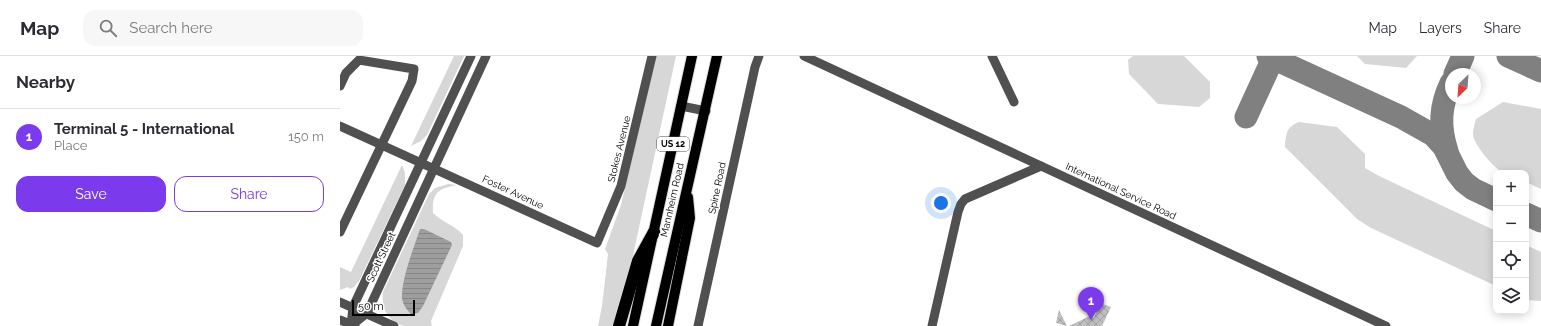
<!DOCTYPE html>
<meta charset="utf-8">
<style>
body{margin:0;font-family:Raleway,sans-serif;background:#f7f7f7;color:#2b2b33}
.controls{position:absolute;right:12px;bottom:12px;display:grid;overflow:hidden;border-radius:8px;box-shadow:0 2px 10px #0003}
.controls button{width:36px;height:36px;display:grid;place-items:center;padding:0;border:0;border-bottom:1px solid #e1e1e2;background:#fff;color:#2b2b33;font:20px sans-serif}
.compass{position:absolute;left:1105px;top:12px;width:36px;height:36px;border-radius:50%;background:#fff;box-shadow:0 2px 10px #0003;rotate:205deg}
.scale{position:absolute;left:12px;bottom:10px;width:63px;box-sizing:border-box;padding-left:4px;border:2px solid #000;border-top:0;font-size:11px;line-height:14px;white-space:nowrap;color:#000;-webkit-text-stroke:3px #fff;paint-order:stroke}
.you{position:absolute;left:601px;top:147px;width:14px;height:14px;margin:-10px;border:3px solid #fff;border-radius:50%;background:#1a73e8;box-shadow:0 0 0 6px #1a73e833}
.badge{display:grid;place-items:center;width:26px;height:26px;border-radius:50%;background:#7c3aed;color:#fff;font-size:13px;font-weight:700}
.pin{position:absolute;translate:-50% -33px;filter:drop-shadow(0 1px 2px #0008)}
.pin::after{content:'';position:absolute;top:21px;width:14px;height:12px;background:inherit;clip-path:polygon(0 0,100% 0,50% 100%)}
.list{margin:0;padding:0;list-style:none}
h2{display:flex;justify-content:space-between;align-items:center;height:52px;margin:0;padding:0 16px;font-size:17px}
h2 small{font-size:13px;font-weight:400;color:#7c7c81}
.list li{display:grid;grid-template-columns:26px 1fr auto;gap:12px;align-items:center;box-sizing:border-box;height:56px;padding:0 16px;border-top:1px solid #e1e1e2}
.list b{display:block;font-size:15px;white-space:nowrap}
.list p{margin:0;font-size:13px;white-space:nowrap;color:#7c7c81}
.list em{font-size:13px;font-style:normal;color:#7c7c81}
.actions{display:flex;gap:8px;padding:12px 16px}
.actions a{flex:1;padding:9px 0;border:1px solid #7c3aed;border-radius:12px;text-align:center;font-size:14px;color:#7c3aed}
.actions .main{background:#7c3aed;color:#fff}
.icon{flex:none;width:22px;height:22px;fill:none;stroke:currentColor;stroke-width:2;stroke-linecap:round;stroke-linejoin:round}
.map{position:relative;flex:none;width:1201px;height:270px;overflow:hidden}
header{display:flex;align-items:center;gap:24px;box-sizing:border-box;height:56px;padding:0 20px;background:#fff;border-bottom:1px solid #e1e1e2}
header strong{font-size:19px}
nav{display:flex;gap:22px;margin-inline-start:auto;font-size:14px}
.search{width:280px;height:36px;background:#f7f7f7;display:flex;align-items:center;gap:10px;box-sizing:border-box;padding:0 14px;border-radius:12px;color:#7c7c81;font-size:15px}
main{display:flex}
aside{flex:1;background:#fff}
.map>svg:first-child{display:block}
</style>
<header>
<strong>Map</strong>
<div class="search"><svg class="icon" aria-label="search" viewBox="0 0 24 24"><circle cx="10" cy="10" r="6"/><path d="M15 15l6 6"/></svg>Search here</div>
<nav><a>Map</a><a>Layers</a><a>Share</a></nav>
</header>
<main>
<aside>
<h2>Nearby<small></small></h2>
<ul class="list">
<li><span class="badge">1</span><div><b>Terminal 5 - International</b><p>Place</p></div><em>150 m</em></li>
</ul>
<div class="actions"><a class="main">Save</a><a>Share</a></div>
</aside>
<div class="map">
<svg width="1201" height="270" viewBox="0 0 1201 270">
<defs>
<pattern id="water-rules" width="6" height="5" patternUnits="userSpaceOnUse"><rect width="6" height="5" fill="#9e9e9e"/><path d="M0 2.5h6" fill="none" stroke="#868686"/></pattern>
<pattern id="building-cross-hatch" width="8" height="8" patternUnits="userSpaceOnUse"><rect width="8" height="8" fill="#c0c0c0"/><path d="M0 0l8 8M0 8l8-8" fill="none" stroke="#a3a3a3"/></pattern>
</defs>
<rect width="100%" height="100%" fill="#fff"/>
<g fill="#d7d7d7">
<polygon points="114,0 124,0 87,79 81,85 71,90"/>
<polygon points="316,0 336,0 289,218 273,270 258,270 262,250 268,198 265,193 281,149"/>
<polygon points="793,0 844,0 870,26 870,42 859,51 818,48 789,18 788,4"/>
<polygon points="1017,0 1077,0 1066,12 1025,8"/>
<path d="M1163,46l38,7v80l-15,-7v-9c-7,0 -16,1 -22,0 -9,-3 -31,-29 -31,-39 0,-5 2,-11 3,-15z"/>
<path d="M959,66l38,5 28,27v14l14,8 117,55v55l-125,-58 -14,-9 -72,-72c1,-13 1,-20 14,-25z"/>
<polygon points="62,109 65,117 65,129 19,225 14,231 10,233 8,231 0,234 0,211 11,216"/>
<path d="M108,128l9,1c-20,4 -25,8 -24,28 10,10 20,11 30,22v11l-32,75 1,5c-8,0 -20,0 -28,0 -16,-4 -23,-18 -21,-34l46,-98 6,-6z"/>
<polygon points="1186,189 1201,196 1201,245 1186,244"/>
</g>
<path fill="url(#water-rules)" d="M80,173h4l27,13 1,3 -29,61 -5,7 -7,1c-4,-4 -8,-9 -9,-16 -1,-18 12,-51 18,-69z"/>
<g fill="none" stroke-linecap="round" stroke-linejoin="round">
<g stroke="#808080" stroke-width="23">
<polyline points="928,0 1061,61 1093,79 1104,91 1117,117 1124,126 1133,133 1156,144"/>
<polyline points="1168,0 1201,15"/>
<polyline points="1115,18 1123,0"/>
<polyline points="906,61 934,0"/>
<path d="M1107,95c-8,-25 -7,-45 4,-68"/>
<polyline points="1186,158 1201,165"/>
</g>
</g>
<g fill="url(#building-cross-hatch)">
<polygon points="760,247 771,251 762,270 729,270 750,260 754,262"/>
<polygon points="719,254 727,270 716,267"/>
</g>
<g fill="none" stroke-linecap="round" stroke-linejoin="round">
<g stroke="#dbdbdb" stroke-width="12">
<g id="major">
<polyline points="293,270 352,0"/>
<polyline points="316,270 377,0"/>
<polyline points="328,270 350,162 348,141"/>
</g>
</g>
<g stroke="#dbdbdb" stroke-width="14">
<polyline id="highway" points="279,270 298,205 314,176"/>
</g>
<g stroke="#505050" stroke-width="9">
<polyline points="464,0 701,110"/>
<polyline points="652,0 674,46"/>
<polyline points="0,30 6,17 19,4 74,13 72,25 0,176"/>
<polyline points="341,50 366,55"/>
<polyline points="0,70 257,187 281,130 312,0"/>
<polyline points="0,246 54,270"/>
<polyline points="0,264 15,270"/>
<polyline points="12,269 27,257 146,0"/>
<polyline points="11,270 13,251 131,0"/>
<polyline points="358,270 415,11 419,0"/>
<polyline points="592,270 618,156 621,148 625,143 701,110 1046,270"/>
</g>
<use href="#major" stroke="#000" stroke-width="10"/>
<use href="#highway" stroke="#000" stroke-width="12"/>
</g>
<g text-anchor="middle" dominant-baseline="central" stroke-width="3" stroke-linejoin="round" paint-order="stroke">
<rect fill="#fff" stroke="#4c4c4c" stroke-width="1" x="317" y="81" width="32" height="14" rx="3"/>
<g font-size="9" font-weight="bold" fill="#000">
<text x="333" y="88">US 12</text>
</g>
<g font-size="10" fill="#000" stroke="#fff">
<text transform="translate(279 93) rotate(-76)">Stokes Avenue</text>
<text transform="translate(377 132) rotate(-78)">Spine Road</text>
<text transform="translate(781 135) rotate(25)">International Service Road</text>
<text transform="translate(173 136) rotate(25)">Foster Avenue</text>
<text transform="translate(332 144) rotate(-77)">Mannheim Road</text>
<text transform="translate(41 201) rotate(-65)">Scott Street</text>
</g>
</g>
</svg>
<div class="controls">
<button>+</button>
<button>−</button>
<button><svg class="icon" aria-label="locate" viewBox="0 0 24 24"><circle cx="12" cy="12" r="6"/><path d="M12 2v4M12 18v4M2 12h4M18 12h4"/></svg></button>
<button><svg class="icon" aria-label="layers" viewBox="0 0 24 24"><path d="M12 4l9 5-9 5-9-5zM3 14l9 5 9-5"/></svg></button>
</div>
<svg class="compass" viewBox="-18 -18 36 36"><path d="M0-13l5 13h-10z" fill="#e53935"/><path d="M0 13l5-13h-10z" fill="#7c7c81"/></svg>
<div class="scale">50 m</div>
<div class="you"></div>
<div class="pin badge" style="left:751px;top:264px">1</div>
</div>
</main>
